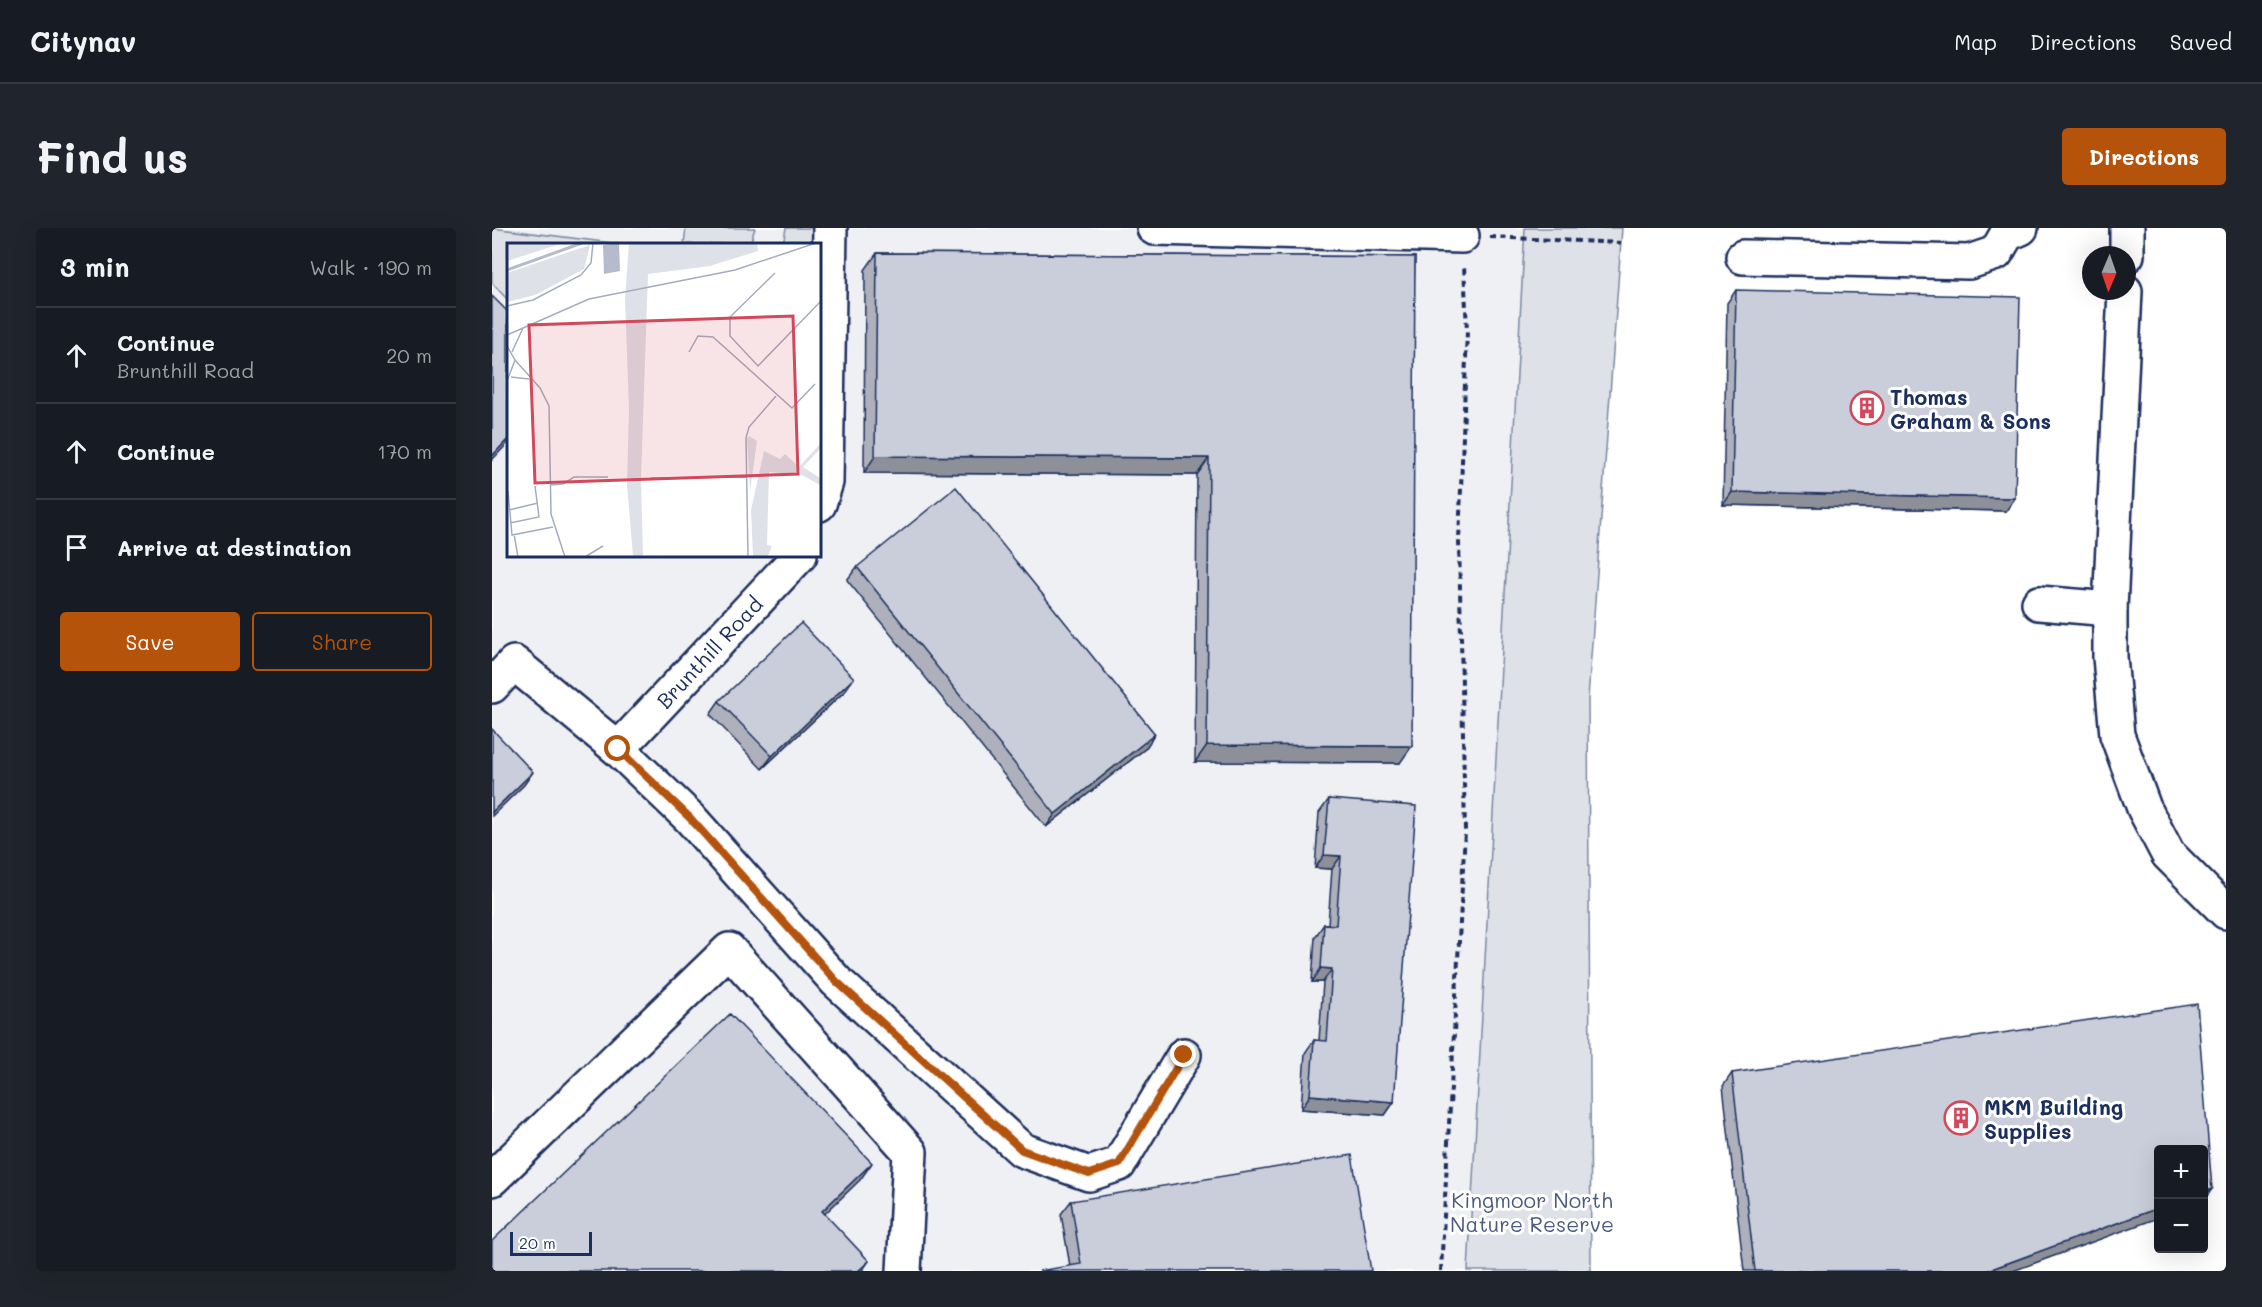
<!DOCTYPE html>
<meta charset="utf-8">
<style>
body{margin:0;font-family:Mali,sans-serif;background:#20242c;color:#f1f3f6}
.controls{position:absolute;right:18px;bottom:18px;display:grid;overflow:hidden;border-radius:6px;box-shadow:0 6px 24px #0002}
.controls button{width:54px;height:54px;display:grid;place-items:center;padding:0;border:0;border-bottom:2px solid #363941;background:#171b24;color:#f1f3f6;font:30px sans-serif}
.compass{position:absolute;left:1590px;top:18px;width:54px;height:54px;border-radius:50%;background:#171b24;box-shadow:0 6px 24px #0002;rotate:182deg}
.scale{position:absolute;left:18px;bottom:15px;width:82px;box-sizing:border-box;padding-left:6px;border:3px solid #1b2f5e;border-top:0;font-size:16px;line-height:21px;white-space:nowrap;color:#1b2f5e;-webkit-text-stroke:4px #fff;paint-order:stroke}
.stop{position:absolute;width:18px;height:18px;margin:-14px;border:4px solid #b45309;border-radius:50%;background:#fff}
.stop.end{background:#b45309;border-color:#fff;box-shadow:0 2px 6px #0008}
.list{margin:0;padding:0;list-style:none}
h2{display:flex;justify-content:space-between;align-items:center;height:78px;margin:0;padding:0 24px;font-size:26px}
h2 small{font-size:20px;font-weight:400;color:#9ea1a6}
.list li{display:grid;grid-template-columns:39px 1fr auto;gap:18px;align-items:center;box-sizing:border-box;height:96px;padding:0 24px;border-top:2px solid #363941}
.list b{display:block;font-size:22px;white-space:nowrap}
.list p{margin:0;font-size:20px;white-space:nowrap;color:#9ea1a6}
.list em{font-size:20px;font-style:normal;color:#9ea1a6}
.actions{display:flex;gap:12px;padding:18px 24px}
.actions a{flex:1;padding:14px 0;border:2px solid #b45309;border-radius:6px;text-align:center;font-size:21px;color:#b45309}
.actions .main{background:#b45309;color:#fff}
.icon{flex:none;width:33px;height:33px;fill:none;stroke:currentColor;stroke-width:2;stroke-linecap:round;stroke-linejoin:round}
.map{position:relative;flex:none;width:1734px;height:1043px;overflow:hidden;border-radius:6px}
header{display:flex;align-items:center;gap:36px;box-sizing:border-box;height:84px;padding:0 30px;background:#171b24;border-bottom:2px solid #363941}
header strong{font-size:28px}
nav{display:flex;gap:33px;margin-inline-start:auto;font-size:21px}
.intro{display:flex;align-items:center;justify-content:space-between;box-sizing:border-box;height:144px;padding:0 36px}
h1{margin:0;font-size:42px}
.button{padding:15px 27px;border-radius:6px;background:#b45309;color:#fff;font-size:21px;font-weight:700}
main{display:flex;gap:36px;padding:0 36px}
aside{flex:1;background:#171b24;border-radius:6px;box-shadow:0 6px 24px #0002}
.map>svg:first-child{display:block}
</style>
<header>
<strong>Citynav</strong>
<nav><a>Map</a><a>Directions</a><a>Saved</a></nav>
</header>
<div class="intro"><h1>Find us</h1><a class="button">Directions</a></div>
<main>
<aside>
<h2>3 min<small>Walk · 190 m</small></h2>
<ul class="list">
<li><svg class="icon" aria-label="ahead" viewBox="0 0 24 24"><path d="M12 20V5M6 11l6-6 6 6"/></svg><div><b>Continue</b><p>Brunthill Road</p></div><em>20 m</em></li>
<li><svg class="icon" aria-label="ahead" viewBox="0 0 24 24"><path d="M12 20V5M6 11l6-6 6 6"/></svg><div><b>Continue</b></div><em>170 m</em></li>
<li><svg class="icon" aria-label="arrive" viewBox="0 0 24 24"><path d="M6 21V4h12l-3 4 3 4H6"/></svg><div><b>Arrive at destination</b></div></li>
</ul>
<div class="actions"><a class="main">Save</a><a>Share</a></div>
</aside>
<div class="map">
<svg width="1734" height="1043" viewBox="0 0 1734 1043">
<rect width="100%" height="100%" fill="#fff"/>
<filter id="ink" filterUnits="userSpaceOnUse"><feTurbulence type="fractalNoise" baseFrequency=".0167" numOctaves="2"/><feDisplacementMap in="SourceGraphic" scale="12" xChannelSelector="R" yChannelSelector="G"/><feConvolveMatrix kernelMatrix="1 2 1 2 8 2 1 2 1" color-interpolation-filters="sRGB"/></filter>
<g filter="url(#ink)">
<path fill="#eff0f4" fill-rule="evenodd" d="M0,0h1033l-57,1043h-976zM16,16h311v311h-311z"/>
<g fill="#dee1e7" stroke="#7c88a2" stroke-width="1.5">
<polygon points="0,0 128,16 16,16 16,72 0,55"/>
<polygon points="194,0 263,0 258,16 192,16"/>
<polygon points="294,0 330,0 327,16 291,16"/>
<polygon points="1033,0 1130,0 1096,470 1099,1043 976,1043"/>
</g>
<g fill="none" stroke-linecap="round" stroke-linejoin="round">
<g stroke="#1b2f5e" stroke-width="38">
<g id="minor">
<polyline points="662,0 970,8"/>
<polyline points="1635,27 1635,0"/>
<polyline points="1251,29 1477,34 1504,25 1515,6 1529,0"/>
<polyline points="1633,63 1618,381 1618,429 1625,507 1652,580 1676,626 1734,684"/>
<polyline points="327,276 334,254 338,0"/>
<polyline points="1547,375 1618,381"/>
<polyline points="0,458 22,435 126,521 198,590 344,753 530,922 597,946 627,936 692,827"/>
<polyline points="126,521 308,327"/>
<polyline points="0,951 237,722 418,924 412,1043"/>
</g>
</g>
<g stroke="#1b2f5e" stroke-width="4" stroke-dasharray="6 4.5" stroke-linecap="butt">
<polyline points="998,9 1129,15"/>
<polyline points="949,1043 973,603 967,313 975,103 972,37"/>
</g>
<use href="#minor" stroke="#fff" stroke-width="33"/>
</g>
<g fill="#aeb1bb" stroke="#1b2f5e" stroke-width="1.5">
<polygon points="385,25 923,29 908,535 703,534 705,247 372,245 373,42"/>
<polygon points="1244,62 1523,270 1514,283 1231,277 1235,75"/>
<polygon points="365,339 654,520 554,599 355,352"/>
<polygon points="353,463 270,541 218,486 227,473"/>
<polygon points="837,571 902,874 893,887 809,881 813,825 822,812 827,813 831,754 820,754 823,709 832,696 836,696 840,641 823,640 827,585"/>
<polygon points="1240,845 1521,1043 1252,1043 1231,858"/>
<polygon points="579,973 879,1043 578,1038 569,986"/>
</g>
<g fill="#8d9099" stroke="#1b2f5e" stroke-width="1.5">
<polygon points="16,211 16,215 0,232 0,228"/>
<polygon points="383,228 717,230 705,247 372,245"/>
<polygon points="1240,264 1523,270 1514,283 1231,277"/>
<polygon points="362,450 353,463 270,541 280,528"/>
<polygon points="663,506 654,520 554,599 563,586"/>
<polygon points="715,517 920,518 908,535 703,534"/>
<polygon points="41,544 32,557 0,588 0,584"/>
<polygon points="832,627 849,628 840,641 823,640"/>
<polygon points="829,740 840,741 831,754 820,754"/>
<polygon points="818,867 902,874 893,887 809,881"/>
<polygon points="380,935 368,952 318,1000 330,983"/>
<polygon points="1720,961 1712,972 1712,964"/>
<polygon points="1666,980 1666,990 1521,1043 1494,1043"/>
<polygon points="377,1033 370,1043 366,1043"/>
</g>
<g fill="#caceda" stroke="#1b2f5e" stroke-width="1.5">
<polygon points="385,25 923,29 920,518 715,517 717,230 383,228"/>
<polygon points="1244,62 1528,69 1523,270 1240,264"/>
<polygon points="0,68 16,84 16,211 0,228"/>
<polygon points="464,259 663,506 563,586 365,339"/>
<polygon points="309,395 362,450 280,528 227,473"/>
<polygon points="0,501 41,544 0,584"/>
<polygon points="837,571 924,578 902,874 818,867 822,812 835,813 840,741 829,740 832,696 844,697 849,628 832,627"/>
<polygon points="1705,776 1720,961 1712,964 1712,921 1666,921 1666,980 1494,1043 1263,1043 1240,845"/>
<polygon points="238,786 380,935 330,983 377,1033 366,1043 0,1043 0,1013"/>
<polygon points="860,927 879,1043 547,1043 589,1036 579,973"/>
</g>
</g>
<g fill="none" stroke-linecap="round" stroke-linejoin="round" filter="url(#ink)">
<polyline stroke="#b45309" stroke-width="8" points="126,521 198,590 344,753 530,922 597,946 627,936 692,827"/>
</g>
<defs>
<g id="building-ring" transform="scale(1.725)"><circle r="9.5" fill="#fff" stroke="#d1495b" stroke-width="1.5"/><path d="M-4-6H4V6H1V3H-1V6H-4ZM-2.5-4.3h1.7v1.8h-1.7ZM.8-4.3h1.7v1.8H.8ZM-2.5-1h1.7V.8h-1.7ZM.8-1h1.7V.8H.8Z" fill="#d1495b"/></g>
</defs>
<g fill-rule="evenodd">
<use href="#building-ring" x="1375" y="180"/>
<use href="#building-ring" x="1469" y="890"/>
</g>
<g text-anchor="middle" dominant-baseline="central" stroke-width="6" stroke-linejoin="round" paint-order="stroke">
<g font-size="21" font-weight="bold" fill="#1b2f5e" stroke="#fff" text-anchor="start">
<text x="1398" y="168">Thomas<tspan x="1398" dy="24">Graham &amp; Sons</tspan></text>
<text x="1492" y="878">MKM Building<tspan x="1492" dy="24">Supplies</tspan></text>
</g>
<g font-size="21" fill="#1b2f5e" stroke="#fff">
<text transform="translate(217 424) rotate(-47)">Brunthill Road</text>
</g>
<g font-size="21" fill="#4c5c80" stroke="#fff">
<text x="1040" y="971">Kingmoor North<tspan x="1040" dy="24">Nature Reserve</tspan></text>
</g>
</g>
<g transform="translate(15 15)">
<rect width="314" height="314" fill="#fff"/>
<path d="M0,0h56l-56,18zM122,0h128l1,8 -48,15 -62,8 -7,204 2,79 -10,-1 -6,-71 2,-76 -4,-110zM83,2l-6,24 -49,26 -28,7v-29zM242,193l8,5 -7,50 -3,-52zM313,201v5l-17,18 17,11v7l-18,-10 -33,-3 -2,73 5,1 -4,10h-15l-2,-46 13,-59 16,8 5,-5 14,13z" fill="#dee1e7"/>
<path d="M112,0l1,28 -16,3 -1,-29z" fill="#b5bbca"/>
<path fill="none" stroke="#b5bbca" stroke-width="3" d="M0,27l75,-27"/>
<path fill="none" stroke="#a4acbf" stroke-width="1.5" d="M268,30l-45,44v19l28,30 63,-65M0,63l26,-6 48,-25 10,-12 2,-20M0,92l82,-36 146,-29 81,-27M0,103l8,14 -8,21M5,109l11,-24M182,109l9,-16 15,1 79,71 23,-24M8,117l25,28 9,18 2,108 14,43M4,134l18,2M144,235l96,-1M43,242l13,-1 11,-7h34M1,248l4,44 41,-8M2,267l29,-7M3,280l29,-6 -4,-31M7,291l4,23M78,314l18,-11M241,314l-2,-119 3,-11 27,-31"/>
<path fill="#d1495b" fill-opacity="0.15" stroke="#d1495b" stroke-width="3" d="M286,73l5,158 -263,9 -6,-158z"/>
<rect width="314" height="314" fill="none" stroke="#1b2f5e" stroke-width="3"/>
</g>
</svg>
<div class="controls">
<button>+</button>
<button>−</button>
</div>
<svg class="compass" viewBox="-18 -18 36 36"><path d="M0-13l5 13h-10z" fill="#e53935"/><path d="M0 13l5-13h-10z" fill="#9ea1a6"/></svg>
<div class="scale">20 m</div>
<div class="stop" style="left:126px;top:521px"></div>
<div class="stop end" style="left:692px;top:827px"></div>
</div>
</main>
